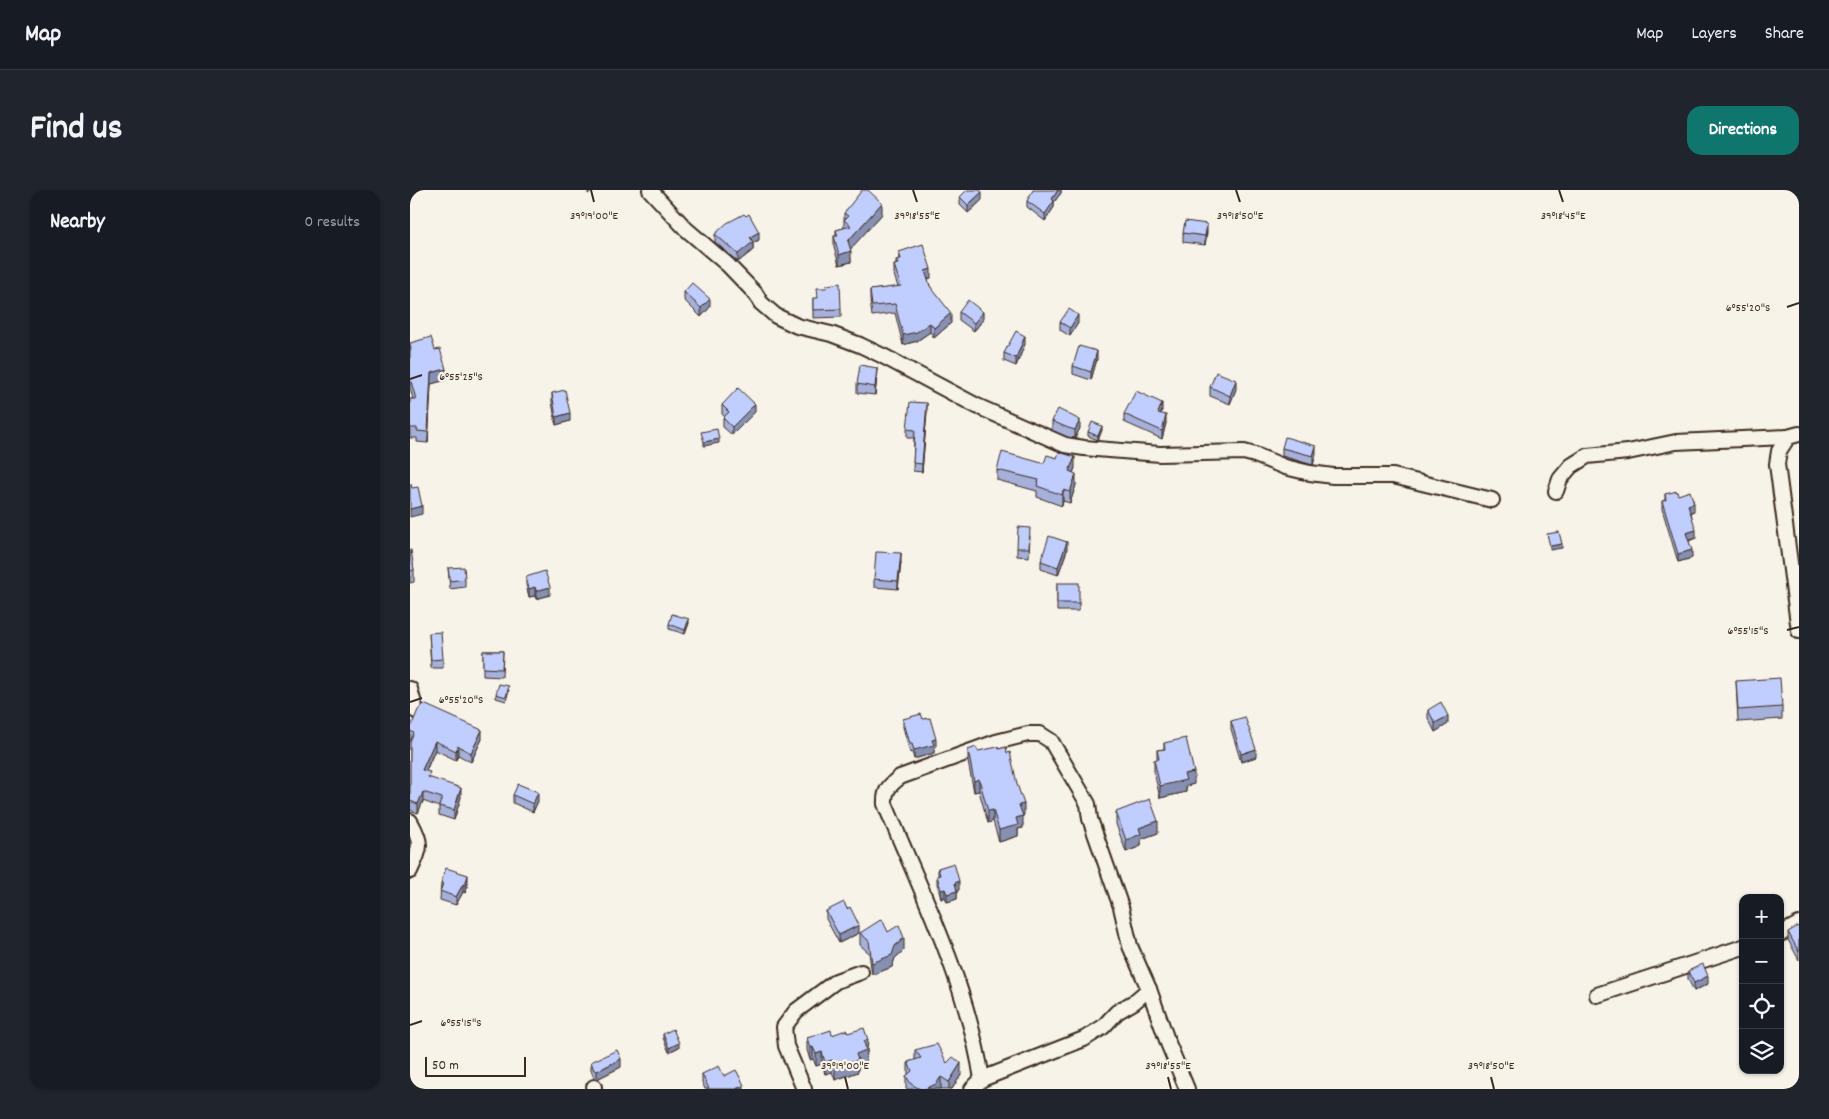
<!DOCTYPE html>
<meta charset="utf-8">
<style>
body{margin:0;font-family:Dekko,sans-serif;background:#20242c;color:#f1f3f6}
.controls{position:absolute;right:15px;bottom:15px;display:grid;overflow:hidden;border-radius:10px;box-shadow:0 1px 4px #0004}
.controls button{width:45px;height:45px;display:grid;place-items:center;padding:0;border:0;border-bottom:1px solid #363941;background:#171b24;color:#f1f3f6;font:25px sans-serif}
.scale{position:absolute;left:15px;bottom:12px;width:101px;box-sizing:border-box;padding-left:5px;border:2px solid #3b2a1e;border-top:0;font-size:14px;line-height:18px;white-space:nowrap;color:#3b2a1e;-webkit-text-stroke:4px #f7f3e8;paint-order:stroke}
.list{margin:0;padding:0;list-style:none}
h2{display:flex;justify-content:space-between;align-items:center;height:65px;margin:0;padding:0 20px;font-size:21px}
h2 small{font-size:16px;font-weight:400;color:#9ea1a6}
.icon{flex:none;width:28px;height:28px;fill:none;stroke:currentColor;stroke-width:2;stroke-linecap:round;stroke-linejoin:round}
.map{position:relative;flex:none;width:1389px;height:899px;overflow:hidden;border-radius:15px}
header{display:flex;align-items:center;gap:30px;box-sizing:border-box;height:70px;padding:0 25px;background:#171b24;border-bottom:1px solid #363941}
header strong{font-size:24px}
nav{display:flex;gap:28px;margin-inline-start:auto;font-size:18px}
.intro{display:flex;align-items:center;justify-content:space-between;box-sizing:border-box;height:120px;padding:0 30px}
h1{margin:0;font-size:35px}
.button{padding:12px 22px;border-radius:15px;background:#0f766e;color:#fff;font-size:18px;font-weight:700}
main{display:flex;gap:30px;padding:0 30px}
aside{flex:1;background:#171b24;border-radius:15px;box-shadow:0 1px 4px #0004}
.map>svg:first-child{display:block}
</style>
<header>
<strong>Map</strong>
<nav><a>Map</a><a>Layers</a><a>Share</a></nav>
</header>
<div class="intro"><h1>Find us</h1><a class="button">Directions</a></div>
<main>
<aside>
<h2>Nearby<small>0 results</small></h2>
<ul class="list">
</ul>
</aside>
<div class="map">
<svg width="1389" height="899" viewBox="0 0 1389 899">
<rect width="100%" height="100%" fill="#f7f3e8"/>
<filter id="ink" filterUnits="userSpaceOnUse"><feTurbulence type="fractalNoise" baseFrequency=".02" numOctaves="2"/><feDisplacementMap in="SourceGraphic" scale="10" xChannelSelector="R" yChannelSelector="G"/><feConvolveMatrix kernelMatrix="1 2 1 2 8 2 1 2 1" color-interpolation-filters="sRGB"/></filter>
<g filter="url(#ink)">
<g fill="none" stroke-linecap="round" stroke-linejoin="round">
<g stroke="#3b2a1e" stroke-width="18">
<g id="minor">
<polyline points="240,0 276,39 318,75 345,103 351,113 366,126 387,136 421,144 450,155 473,166 567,216 655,255 674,258 750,264 834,262 845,265 875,277 900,283 923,286 983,286 1082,310"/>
<polyline points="1389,244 1378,247 1369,261 1367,274 1389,441"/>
<polyline points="1146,301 1150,289 1161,276 1177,266 1218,262 1266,252 1378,247"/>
<polyline points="0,499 6,521"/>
<path d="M0,631c13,23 11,26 0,50"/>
<polyline points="1370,744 1389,734"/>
<polyline points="1187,805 1333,757"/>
<path d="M572,889c-15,-96 -60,-186 -97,-275 -1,-14 5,-19 15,-27l96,-35 32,-8h12l11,7 37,63 2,15 31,88 9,39 19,43 19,54 19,46"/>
<polyline points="184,897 184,899"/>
<polyline points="394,899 376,856 374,837 386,821 426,791 451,782"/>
<polyline points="562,899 572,889 674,849 693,837 707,822 724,812 739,799"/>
</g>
</g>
<use href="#minor" stroke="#f7f3e8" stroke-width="14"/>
</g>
<g fill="#a5b1db" stroke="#3b2a1e">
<polygon points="651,0 651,3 644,12 644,17 635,31 617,17 617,11"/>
<polygon points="550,7 572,10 558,23 550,15"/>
<polygon points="434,23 472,24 440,59 441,72 429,75 424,57 424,46 426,46 426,40 434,38"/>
<polygon points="797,42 795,55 773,52 773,43"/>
<polygon points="305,44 349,50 343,53 343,60 328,72 305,52"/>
<polygon points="489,62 521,88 518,89 520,96 541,133 524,148 520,142 507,151 493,155 485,123 462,126 460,110 460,100 488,97 484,85 484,75 486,75 486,70 489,69"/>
<polygon points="274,102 300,117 291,127 274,110"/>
<polygon points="403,108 431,119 431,127 403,128"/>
<polygon points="549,122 573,130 564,141 549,130"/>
<polygon points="650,132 668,133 660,146 650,140"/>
<polygon points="0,153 25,160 36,190 21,194 18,253 7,252 7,248 0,248 0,209 3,209 0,198"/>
<polygon points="615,154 606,176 594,171 594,163"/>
<polygon points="687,169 681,190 663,184 663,176"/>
<polygon points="467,186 465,205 447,203 447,194"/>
<polygon points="800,197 826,199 820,214 800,206"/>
<polygon points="142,203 160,231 146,235 142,212"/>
<polygon points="312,215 345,222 322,245 313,237 313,228 315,227 312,224"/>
<polygon points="752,220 751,224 756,233 752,249 714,232 714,224"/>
<polygon points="517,221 512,282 503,281 504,248 497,248 497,239"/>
<polygon points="642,231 670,238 665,248 658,247 642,240"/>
<polygon points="692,240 688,250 678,246 678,242"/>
<polygon points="872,258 906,264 903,275 872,266"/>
<polygon points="632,273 665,278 663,283 666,295 660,313 653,311 652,316 627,307 627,301 587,290 587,280"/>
<polygon points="1255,304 1268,305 1284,321 1281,322 1286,348 1279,351 1282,368 1268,372 1252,319 1252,311 1255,310"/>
<polygon points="620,346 619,367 607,366 607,358"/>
<polygon points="0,360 4,380 4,392 0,393"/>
<polygon points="657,360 648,385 631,379 631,371"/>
<polygon points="491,372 488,399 464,397 464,389"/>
<polygon points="38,378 55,389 55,397 40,399"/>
<polygon points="116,387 140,405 126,409 125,406 119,407 116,395"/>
<polygon points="647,393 669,413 669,421 647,421"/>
<polygon points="279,433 275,444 259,439 259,434"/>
<polygon points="19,443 33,469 33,478 21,478"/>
<polygon points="73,461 93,461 92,487 73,486"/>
<polygon points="1326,491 1372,517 1372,529 1328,532"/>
<polygon points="99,500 96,511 86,508 86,504"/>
<polygon points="1018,520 1038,534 1025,542 1018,528"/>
<polygon points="493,529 513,529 526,557 524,558 524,563 504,569 502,562 500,563 493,537"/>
<polygon points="821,531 846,567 831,572 821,539"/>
<polygon points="0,539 72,549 61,572 48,565 46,570 25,560 16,581 20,588 51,607 44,630 29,625 29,617 13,611 8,623 0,620 0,552 1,550 0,550"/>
<polygon points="754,553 784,594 776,596 776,602 750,608 744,582 744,570 747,570 747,560 754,559"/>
<polygon points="558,560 568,561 614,625 612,626 613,638 608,639 608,646 589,652 583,631 578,633 569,601 564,602 558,572"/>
<polygon points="103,605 128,611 123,622 103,613"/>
<polygon points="706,622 748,643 731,649 731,656 716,662 706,634"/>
<polygon points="528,678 549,700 547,700 547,709 537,712 535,707 531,709 527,694 527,686 528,685"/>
<polygon points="31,693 58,694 55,703 53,702 46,715 30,710"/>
<polygon points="437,719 449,743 429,753 416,729 416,721"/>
<polygon points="1389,737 1389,770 1378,750 1378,742"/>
<polygon points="478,742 494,760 485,768 482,777 462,785 459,763 450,755 450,743"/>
<polygon points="1278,781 1298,794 1284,801 1278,789"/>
<polygon points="438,843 458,862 456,862 456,872 448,875 448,882 425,890 422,882 415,884 412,874 406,876 403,869 400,870 397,860 397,848"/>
<polygon points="253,844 269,857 259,862 253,848"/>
<polygon points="505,860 537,873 551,885 542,899 497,899 496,898 496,886 498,884 498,872 505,870"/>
<polygon points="181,872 211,877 187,889 184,888 181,880"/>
<polygon points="292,884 314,886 334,899 295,899 292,892"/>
</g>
<g fill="#8690b2" stroke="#3b2a1e">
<polygon points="178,0 183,0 178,4"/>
<polygon points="648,0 651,0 651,3 644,12 644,17 635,31 635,24 642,9"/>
<polygon points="572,2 572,10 558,23 558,15"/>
<polygon points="472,13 472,24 438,62 438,51"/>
<polygon points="797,34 797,42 795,55 795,46"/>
<polygon points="349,42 349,50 343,53 343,60 328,72 328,64 340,47"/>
<polygon points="441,61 441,72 429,75 429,65"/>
<polygon points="521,79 521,88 515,90 515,81"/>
<polygon points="300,109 300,117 291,127 291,118"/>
<polygon points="573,122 573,130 564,141 564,133"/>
<polygon points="541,123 541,133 524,148 524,138"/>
<polygon points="668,125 668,133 660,146 660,138"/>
<polygon points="520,133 520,142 507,151 493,155 493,145"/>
<polygon points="615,146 615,154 606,176 606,168"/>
<polygon points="687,161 687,169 681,190 681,182"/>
<polygon points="467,178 467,186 465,205 465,197"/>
<polygon points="36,179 36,190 21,194 18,253 21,183"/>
<polygon points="826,190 826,199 820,214 820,206"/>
<polygon points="517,213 517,221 512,282 512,274"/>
<polygon points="752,213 752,220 748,230 748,223"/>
<polygon points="345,214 345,222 322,245 322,237"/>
<polygon points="160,223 160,231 146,235 146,227"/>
<polygon points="756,225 756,233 752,249 752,241"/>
<polygon points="670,230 670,238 665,248 665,240"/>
<polygon points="692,236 692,240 688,250 688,246"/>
<polygon points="309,249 309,253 294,256 294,252"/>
<polygon points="906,256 906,264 903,275 903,266"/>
<polygon points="665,267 665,278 659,292 659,281"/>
<polygon points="666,284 666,295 660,313 660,302"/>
<polygon points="653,300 653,311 652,316 652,305"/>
<polygon points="1284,313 1284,321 1278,323 1278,315"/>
<polygon points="12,316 12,324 0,327 0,319"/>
<polygon points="1286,340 1286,348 1276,351 1276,343"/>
<polygon points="657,352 657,360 648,385 648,377"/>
<polygon points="1152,354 1152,358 1140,360 1140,356"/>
<polygon points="1282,360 1282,368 1268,372 1268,364"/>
<polygon points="491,363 491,372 488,399 488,391"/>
<polygon points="125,397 125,406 119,407 119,399"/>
<polygon points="140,397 140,405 126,409 126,401"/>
<polygon points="279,429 279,433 275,444 275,440"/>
<polygon points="1038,526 1038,534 1025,542 1025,533"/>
<polygon points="72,540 72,549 61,572 61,563"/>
<polygon points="526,549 526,557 524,558 524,563 504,569 504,560 522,550"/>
<polygon points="25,551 25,560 12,589 12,580"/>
<polygon points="48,556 48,565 46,570 46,561"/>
<polygon points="846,559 846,567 831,572 831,564"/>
<polygon points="784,582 784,594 776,596 776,602 750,608 750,596 774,584"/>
<polygon points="569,589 569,601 564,602 564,591"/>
<polygon points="51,598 51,607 44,630 44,620"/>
<polygon points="13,602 13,611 8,623 8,614"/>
<polygon points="128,602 128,611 123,622 123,614"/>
<polygon points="614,614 614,625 609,627 609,615"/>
<polygon points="583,620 583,631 578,633 578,621"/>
<polygon points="613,626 613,638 608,639 608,646 589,652 589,640 606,628"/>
<polygon points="748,631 748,643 731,649 731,656 716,662 716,650 729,638"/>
<polygon points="58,685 58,694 55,703 55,695"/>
<polygon points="549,691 549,700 545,701 545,693"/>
<polygon points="53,694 53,702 46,715 46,707"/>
<polygon points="535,699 535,707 531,709 531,700"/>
<polygon points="547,701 547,709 537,712 537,704"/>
<polygon points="449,735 449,743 429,753 429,745"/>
<polygon points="494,748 494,760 485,768 482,777 462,785 462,773 485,756"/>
<polygon points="1298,786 1298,794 1284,801 1284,793"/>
<polygon points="458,850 456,872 448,875 448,882 425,890 425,878 446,864 454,851"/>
<polygon points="269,853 269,857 259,862 259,858"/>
<polygon points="403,857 403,869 400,870 400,858"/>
<polygon points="412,862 412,874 406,876 406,864"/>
<polygon points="211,869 211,877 187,889 187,881"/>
<polygon points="422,870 422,882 415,884 415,872"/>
<polygon points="551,873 551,885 542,899 539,899 539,892"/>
<polygon points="531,887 531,899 515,899"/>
<polygon points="334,895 334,899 326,899"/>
</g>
<g fill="#c0ceff" stroke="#3b2a1e">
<polygon points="452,0 458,0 472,13 438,51 441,61 429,65 424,46 428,46 426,40 441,36 434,30 438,26 434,23"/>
<polygon points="557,0 570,0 572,2 558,15 550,7"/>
<polygon points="623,0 648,0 642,9 644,11 635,24 617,11"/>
<polygon points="334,24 336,26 339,24 349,42 340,47 343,52 328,64 305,44 317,33"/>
<polygon points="775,31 797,34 795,46 773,43"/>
<polygon points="513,54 521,79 515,81 520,96 541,123 524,138 520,133 507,142 493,145 485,114 462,116 460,100 491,96 484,75 488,74 486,70 491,69 489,62"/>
<polygon points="282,93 300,109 291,118 274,102"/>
<polygon points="430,93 431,119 403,120 403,108 408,108 407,98 416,98 417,95"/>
<polygon points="558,110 573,122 564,133 549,122"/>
<polygon points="659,119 668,125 660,138 650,132"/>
<polygon points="606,141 615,146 606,168 594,163"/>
<polygon points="21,147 25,160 30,159 36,179 21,183 18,242 7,241 7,238 0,238 0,209 6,209 0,188 0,160 1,160 0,153"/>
<polygon points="669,156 687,161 681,182 663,176"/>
<polygon points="450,175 467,178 465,197 447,194"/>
<polygon points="806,182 826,190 820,206 800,197"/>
<polygon points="328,198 345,214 322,237 313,228 319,222 312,215"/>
<polygon points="155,200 160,223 146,227 142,203"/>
<polygon points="726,201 752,213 748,223 756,225 752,241 714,224"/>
<polygon points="500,212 517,213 512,274 503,273 505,240 497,239"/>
<polygon points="648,219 670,230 665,240 658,238 642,231"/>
<polygon points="682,232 692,236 688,246 678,242"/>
<polygon points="307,239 309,249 294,252 291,242"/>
<polygon points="875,247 906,256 903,266 872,258"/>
<polygon points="592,262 632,273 634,273 637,265 647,268 649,262 665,267 659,281 666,284 660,302 653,300 652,305 627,296 629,290 587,280"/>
<polygon points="0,294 1,294 2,298 8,297 12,316 0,319"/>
<polygon points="1267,301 1268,305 1280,301 1284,313 1278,315 1286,340 1276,343 1282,360 1268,364 1252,311 1256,310 1255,304"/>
<polygon points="608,337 620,338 619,358 607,358"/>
<polygon points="1149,342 1152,354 1140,356 1137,344"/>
<polygon points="639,346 657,352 648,377 631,371"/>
<polygon points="0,360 1,360 4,380 0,381"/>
<polygon points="466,362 491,363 488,391 464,389"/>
<polygon points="54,377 55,389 40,391 38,378"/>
<polygon points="135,381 140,397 126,401 125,397 119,399 116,387"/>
<rect x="647" y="393" width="22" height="20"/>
<polygon points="262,424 279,429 275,440 259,434"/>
<polygon points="31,442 33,469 21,470 19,443"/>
<polygon points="73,461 93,461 92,479 73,478"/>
<polygon points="1370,488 1372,517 1328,520 1326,491"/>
<polygon points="89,494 99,496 96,507 86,504"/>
<polygon points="1031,512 1038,526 1025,533 1018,520"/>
<polygon points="14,514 72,540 61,563 48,556 46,561 25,551 12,580 20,582 18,587 51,598 44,620 29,616 32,608 13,602 8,614 0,611 0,552 4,543 0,541 0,539 8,520"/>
<polygon points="511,524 513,529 520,528 526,549 522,550 524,555 504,560 502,554 500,554 493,529"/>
<polygon points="835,527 846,559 831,564 821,531"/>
<polygon points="776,548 784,582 774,584 776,590 750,596 744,570 749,569 747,560 755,559 754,553"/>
<polygon points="566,557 568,561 588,557 589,559 596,557 597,563 600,562 607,594 614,614 609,615 613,626 606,628 608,635 589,640 583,620 578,621 569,589 564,591 558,560"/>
<polygon points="108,594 128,602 123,614 103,605"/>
<polygon points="740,609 748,631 729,638 731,644 716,650 706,622"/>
<polygon points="544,673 549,691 545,693 547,701 537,704 535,699 531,700 527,686 530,685 528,678"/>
<polygon points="36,678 58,685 55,695 53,694 46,707 30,701 33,694 31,693"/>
<polygon points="434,712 437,719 440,717 449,735 429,745 416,721"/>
<polygon points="472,729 478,742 489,735 494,748 485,756 482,765 462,773 459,751 450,743"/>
<polygon points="1388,736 1389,737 1389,762 1378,742"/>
<polygon points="1293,774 1298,786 1284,793 1278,781"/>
<polygon points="454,838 458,850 454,851 456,860 446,864 448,870 425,878 422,870 415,872 412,862 406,864 403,857 400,858 397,848 421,840 422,845 436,840 438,843"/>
<polygon points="263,839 269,853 259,858 253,844"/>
<polygon points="527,854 537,873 543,867 551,873 539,892 531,887 526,894 515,899 510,899 501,894 496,886 502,881 498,872 511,868 505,860"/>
<polygon points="207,860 211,869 187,881 184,880 181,872"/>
<polygon points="309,876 314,886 326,880 334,895 326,899 299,899 292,884"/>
</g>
</g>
<path fill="none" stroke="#3b2a1e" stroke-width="2" d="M181,0l3,12M503,0l4,12M826,0l4,12M1149,0l4,12M1377,117l12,-4M0,189l12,-4M1377,440l12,-3M0,512l12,-4M0,835l12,-4M435,887l3,12M758,887l3,12M1081,887l3,12"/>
<g font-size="12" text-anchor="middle" fill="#3b2a1e" stroke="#f7f3e8" stroke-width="4.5" stroke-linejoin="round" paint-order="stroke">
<text x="184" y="29">39°19'00"E</text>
<text x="507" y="29">39°18'55"E</text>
<text x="830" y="29">39°18'50"E</text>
<text x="1153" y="29">39°18'45"E</text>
<text x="1338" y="121">6°55'20"S</text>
<text x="51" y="190">6°55'25"S</text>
<text x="1338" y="444">6°55'15"S</text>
<text x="51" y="513">6°55'20"S</text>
<text x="51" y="836">6°55'15"S</text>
<text x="435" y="879">39°19'00"E</text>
<text x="758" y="879">39°18'55"E</text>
<text x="1081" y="879">39°18'50"E</text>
</g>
</svg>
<div class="controls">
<button>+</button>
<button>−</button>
<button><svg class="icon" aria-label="locate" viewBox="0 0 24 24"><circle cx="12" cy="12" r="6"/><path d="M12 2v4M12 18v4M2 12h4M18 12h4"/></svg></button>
<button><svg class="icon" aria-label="layers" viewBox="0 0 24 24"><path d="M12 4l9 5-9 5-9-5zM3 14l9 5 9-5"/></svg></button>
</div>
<div class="scale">50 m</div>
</div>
</main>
